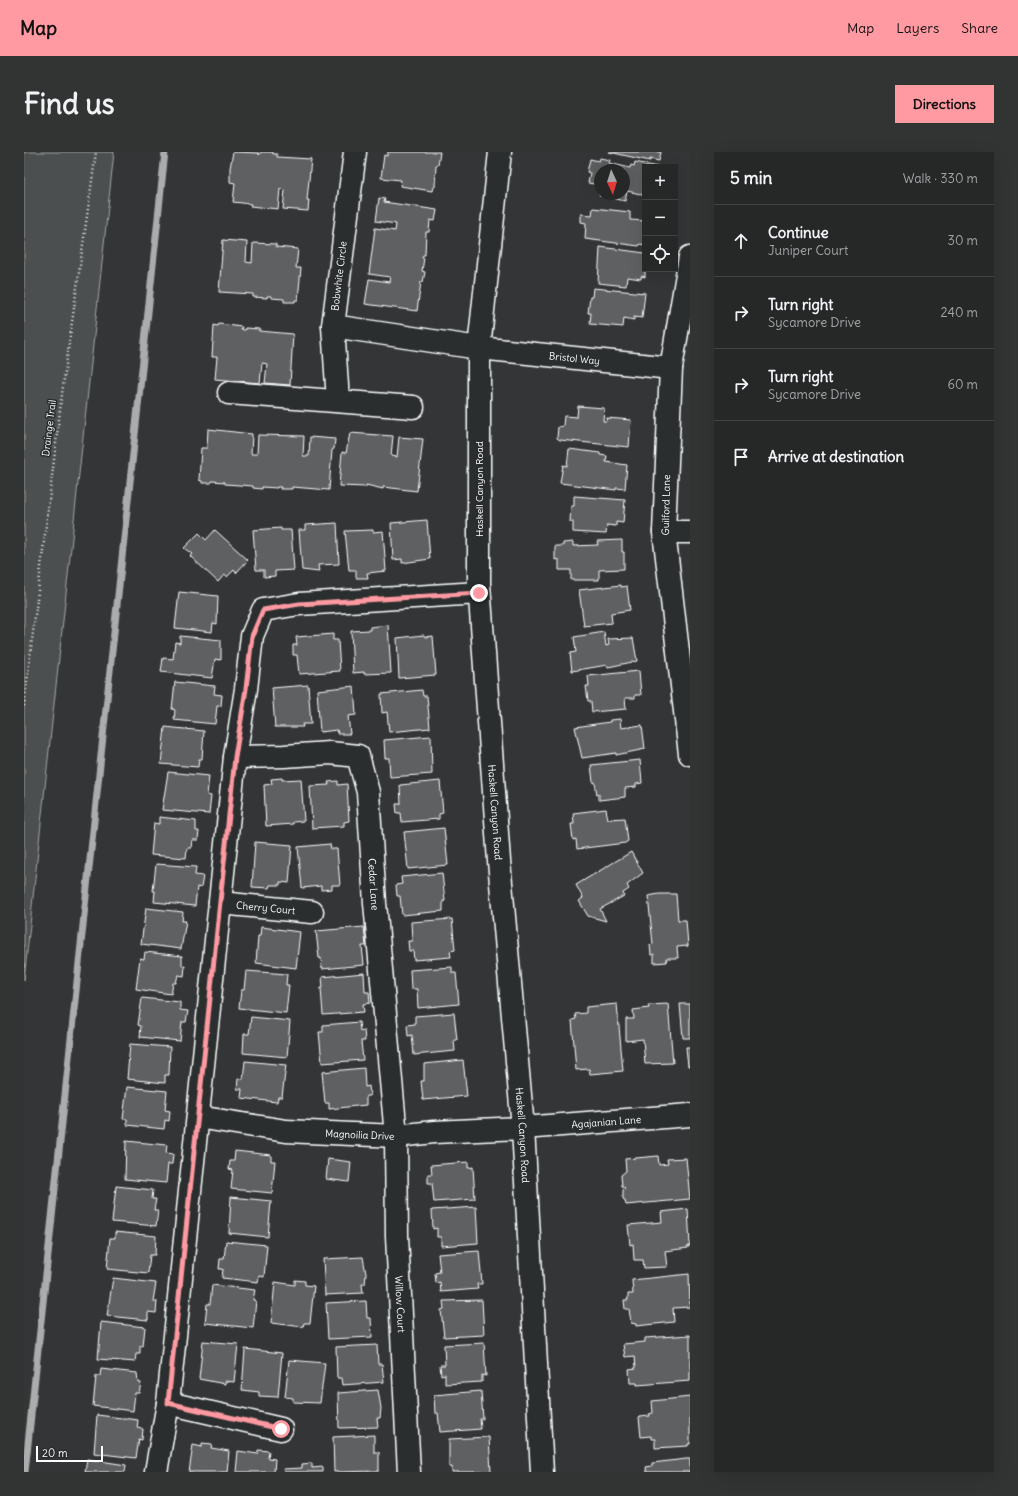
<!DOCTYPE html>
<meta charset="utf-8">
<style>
body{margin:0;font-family:Delius,sans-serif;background:#323434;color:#f1f3f6}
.controls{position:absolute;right:12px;top:12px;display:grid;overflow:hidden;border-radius:0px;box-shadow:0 4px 16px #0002}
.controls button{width:36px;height:36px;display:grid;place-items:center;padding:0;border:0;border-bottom:1px solid #424445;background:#262828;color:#f1f3f6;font:20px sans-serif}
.compass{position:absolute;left:570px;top:12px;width:36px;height:36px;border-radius:50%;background:#262828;box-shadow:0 4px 16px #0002;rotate:176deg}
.scale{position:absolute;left:12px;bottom:10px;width:67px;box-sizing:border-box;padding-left:4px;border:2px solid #fff;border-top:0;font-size:11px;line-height:14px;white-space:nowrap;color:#fff;-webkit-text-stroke:3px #2a2d2e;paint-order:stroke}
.stop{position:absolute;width:12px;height:12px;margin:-9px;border:3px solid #ff9aa2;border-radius:50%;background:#fff}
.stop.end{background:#ff9aa2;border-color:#fff;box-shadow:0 1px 4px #0008}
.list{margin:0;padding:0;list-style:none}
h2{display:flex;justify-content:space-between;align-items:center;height:52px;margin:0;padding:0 16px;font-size:17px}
h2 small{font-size:13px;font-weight:400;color:#a4a6a8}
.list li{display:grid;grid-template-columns:26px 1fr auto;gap:12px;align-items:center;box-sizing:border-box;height:72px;padding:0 16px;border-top:1px solid #424445}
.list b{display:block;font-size:15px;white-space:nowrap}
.list p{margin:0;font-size:13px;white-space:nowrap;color:#a4a6a8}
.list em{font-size:13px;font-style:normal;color:#a4a6a8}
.icon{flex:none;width:22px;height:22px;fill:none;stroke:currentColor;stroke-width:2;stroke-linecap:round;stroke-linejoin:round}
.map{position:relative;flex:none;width:666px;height:1320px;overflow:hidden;border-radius:0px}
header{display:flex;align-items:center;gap:24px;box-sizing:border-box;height:56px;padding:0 20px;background:#ff9aa2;color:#111}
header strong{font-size:19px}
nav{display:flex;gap:22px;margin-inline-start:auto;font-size:14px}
.intro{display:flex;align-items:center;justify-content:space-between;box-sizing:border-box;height:96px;padding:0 24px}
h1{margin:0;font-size:28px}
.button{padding:10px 18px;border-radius:0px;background:#ff9aa2;color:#111;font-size:14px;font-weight:700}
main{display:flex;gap:24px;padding:0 24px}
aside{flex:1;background:#262828;border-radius:0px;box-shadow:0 4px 16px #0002}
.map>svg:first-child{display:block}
</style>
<header>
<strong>Map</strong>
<nav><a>Map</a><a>Layers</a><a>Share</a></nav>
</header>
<div class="intro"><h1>Find us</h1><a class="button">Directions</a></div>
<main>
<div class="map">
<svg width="666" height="1320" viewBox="0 0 666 1320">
<rect width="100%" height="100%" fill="#333536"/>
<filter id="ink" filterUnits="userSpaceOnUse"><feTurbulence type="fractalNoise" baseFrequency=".025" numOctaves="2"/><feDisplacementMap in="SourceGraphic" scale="8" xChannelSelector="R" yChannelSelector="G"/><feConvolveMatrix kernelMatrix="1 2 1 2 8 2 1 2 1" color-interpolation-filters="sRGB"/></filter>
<g filter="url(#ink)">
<polygon fill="#4c4f50" stroke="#a6a7a8" points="0,0 90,0 0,828"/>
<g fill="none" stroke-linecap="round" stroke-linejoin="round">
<polyline stroke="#abacad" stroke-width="7" points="1,1320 141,0"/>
</g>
<g fill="#5f6162" stroke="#fff">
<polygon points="209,0 235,1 235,3 237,0 249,0 249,2 253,2 253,5 287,7 283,48 285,48 284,59 259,57 261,38 256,37 254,57 226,54 227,52 209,50 211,31 206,30 206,16"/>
<polygon points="364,0 416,0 414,13 412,13 411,35 409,35 408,39 376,34 377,28 357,26 360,3 363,4"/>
<polygon points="585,0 637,0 635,9 626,7 626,9"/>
<polygon points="576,6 586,8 585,11 606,16 607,13 610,14 611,10 634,15 621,15 621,43 603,39 601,49 575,43 576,38 576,42 600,42 600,18 576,18 576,33 564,31 566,21 563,20 566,7 575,9"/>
<polygon points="355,46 361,47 360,50 413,58 411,69 406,68 405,80 402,80 401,103 399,103 398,106 400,106 398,119 401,120 399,130 397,130 393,159 341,152 345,127 365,130 366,125 345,122 351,76 371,79 372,72 352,69"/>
<polygon points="569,56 606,60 606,68 621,69 621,93 616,92 615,94 561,87 562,71 557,70 557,62 568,63"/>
<polygon points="199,88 223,90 222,110 228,111 229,91 252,92 252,95 274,97 272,116 277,116 274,148 271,148 271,150 260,150 260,147 247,146 247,144 243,144 243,146 229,145 229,142 195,140"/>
<polygon points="576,95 621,101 621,125 617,124 617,127 603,125 602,134 574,131"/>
<polygon points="569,136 621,141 618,166 610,165 610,168 600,166 599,175 566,172 567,161 564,161 566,145 568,145"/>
<polygon points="195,172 218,175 217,178 221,178 221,176 235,177 235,179 269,182 266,233 241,231 243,212 238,211 236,231 191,227 193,205 188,205 190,173 194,174"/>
<polygon points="554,254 580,256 579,269 582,269 583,266 607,268 605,295 536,288 533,286 534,275 539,274 540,264 553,265"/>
<polygon points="184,277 228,282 227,302 233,302 234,283 280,284 279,304 285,304 286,285 311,287 310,297 308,298 305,338 268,335 268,337 256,337 257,335 253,335 253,336 238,335 238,337 229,336 229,334 201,332 201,330 188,329 187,331 178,331 178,329 175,328 177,296 183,296"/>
<polygon points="326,281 369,284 367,304 373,305 375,285 399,287 393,339 359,335 359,337 342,333 342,335 315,334 318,300 322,301"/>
<polygon points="545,297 576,301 576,303 583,304 582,310 603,313 601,337 592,336 592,338 536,331 539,313 543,314"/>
<polygon points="550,344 601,348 599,371 592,370 592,374 583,373 582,382 549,380 549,370 546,370 547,354 550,354"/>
<polygon points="403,368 406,407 378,411 378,407 369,408 367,371"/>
<polygon points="313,371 315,412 294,413 295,420 278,418 275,378 281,378 281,373"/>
<polygon points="257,376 257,378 267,378 270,418 251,419 251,424 240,425 240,418 232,418 229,378"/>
<polygon points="191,378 224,408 212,421 210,418 203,425 200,423 194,430 166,404 168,402 160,396 175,381 182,388"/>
<polygon points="349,378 349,380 359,379 362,419 343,421 344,426 332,426 332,418 325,418 321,379"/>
<polygon points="598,388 598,400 600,400 600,417 575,418 575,428 547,428 547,418 535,418 535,407 531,408 531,394 539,394 539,391 549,390 549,394 574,393 573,389"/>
<polygon points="597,433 597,435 603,434 606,458 587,461 588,471 560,474 555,438"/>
<polygon points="155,440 194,444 193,472 189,471 188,480 151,476"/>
<polygon points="364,473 367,521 340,522 340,520 329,521 327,479 346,478 346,475"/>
<polygon points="580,480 582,494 585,493 584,487 609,486 613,509 584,515 583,513 548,519 546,501 552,500 550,485"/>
<polygon points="309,482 309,488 314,488 316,519 275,522 273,503 269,503 269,493 273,493 272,485"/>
<polygon points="400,483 401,485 409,484 412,523 375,526 373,486"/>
<polygon points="156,484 197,488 197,508 191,507 188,526 137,520 139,506 149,507 151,490 156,491"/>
<polygon points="615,519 617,543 611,543 611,546 601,546 602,557 568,560 567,549 564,549 562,534 565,534 564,524"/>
<polygon points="151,530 191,534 190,542 198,543 197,554 193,554 191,572 150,568 151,558 148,557"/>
<polygon points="284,533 287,572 278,572 279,575 251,575 248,536"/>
<polygon points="330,534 332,563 324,564 326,582 314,582 313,578 296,580 293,538"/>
<polygon points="398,538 399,544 403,544 406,576 365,580 363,560 358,561 357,542"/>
<polygon points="596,567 597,576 618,573 621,597 592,603 592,601 558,606 551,575 586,570 586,568"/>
<polygon points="141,575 180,579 178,607 175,607 174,615 137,612"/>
<polygon points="407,584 408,622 366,625 365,606 361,606 360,588"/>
<polygon points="616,608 618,631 612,632 612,635 601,636 601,645 575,648 575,642 573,643 571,630 569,630 567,613"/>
<polygon points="144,620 185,624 183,643 187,644 185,662 138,658"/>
<polygon points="258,626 258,628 277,627 280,669 269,670 269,672 242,674 240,633 248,632 247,627"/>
<polygon points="314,629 314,633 323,632 325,669 320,670 320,674 288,676 286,634 305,633 304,630"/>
<polygon points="416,629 419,661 415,662 415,667 378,670 377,661 373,661 372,652 377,652 376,633"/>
<polygon points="582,657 584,667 601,666 604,689 601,691 553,697 552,687 549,688 547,672 550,672 549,661"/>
<polygon points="135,665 172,669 172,679 175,679 174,688 168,688 167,696 163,696 162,706 127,703 130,671 135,672"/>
<polygon points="420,676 424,713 384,717 380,680"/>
<polygon points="231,690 268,693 265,731 256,730 256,733 246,733 245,736 228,735"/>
<polygon points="306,692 307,697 313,697 316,733 308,733 308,737 297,738 297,734 278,736 274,695"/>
<polygon points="607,700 619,721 603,733 605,737 599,741 600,744 576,757 582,769 564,764 555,749 559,746 552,733"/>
<polygon points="132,712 172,715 171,723 179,724 177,736 173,735 171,754 130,750 131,739 129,739"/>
<polygon points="418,721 421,749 419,749 419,759 378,763 376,744 373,744 372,733 378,732 377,725"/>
<polygon points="635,742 652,742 654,768 662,768 664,794 653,795 654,806 642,806 643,810 630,811 630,802 627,803 626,793 629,792 624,744"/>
<polygon points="122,756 159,760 158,769 162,769 157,797 117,792"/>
<polygon points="428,767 431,798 426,799 427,805 390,808 389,799 385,799 384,789 388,789 387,770"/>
<polygon points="237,775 276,780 272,816 232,811 234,784 236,784"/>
<polygon points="340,775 342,794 338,794 340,813 298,817 297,806 295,806 292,779"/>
<polygon points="121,800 158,804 158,814 161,814 160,824 154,823 152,831 149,831 147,842 112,837 116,806 120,807"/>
<polygon points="428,815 428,821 432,821 435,852 394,856 393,837 387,837 386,818"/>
<polygon points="222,819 263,822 262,833 265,833 262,861 215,856 217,838 220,838"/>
<polygon points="340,821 341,840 345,840 346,851 339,852 340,860 299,863 297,836 299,836 298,825"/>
<polygon points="118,846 156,850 156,858 164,859 162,870 158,870 156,889 116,885 117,874 114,873"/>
<polygon points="593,852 599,919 566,922 565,917 552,918 548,868 552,867 551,862 562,861 562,855"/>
<polygon points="644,852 649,911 621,912 619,887 602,889 602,867 610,867 609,858 625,856 624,853"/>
<polygon points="656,852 666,852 666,886 659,886"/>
<polygon points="430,861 433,888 430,888 431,899 390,903 388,883 384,884 383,873 391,872 391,864"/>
<polygon points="227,865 266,869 263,905 219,901 220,882 225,882"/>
<polygon points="335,870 336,879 340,878 341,889 337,889 339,908 298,911 295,880 299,880 299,873"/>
<polygon points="106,892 146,895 145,923 141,923 141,931 103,927"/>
<polygon points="662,895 666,895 666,914 664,914"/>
<polygon points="439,908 443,944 399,948 397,929 400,929 400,912"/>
<polygon points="221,909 262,913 258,945 254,945 253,950 217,946 218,937 213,937 214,927 219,927"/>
<polygon points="340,916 341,935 345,934 346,944 342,944 342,953 305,957 305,951 301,951 298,920"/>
<polygon points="103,935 143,939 141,958 146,959 145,969 141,968 140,977 103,973 103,967 99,967"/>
<polygon points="102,989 143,993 142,1001 149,1002 148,1012 144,1012 142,1031 101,1027"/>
<polygon points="211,999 247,1003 247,1009 251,1009 248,1041 207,1037 209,1018 205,1017 206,1009 210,1009"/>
<polygon points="634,1004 635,1013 644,1012 643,1007 662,1006 666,1047 602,1053 601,1048 599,1047 599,1038 601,1036 598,1034 597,1023 602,1019 601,1007"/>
<polygon points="304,1007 327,1010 325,1030 302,1027"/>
<polygon points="444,1010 444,1016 449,1015 451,1047 410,1050 408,1031 404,1031 404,1022 408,1022 407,1013"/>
<polygon points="92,1034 129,1038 128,1047 132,1047 130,1058 134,1058 132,1074 88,1070"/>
<polygon points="207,1045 247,1049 244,1085 205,1081"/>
<polygon points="452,1055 454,1091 417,1094 417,1085 413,1085 413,1076 409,1077 408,1058"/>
<polygon points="664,1057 666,1094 664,1094 664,1096 641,1099 643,1115 620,1116 619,1108 610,1108 609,1092 606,1093 604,1073 638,1070 637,1060"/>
<polygon points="91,1080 132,1084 131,1103 126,1103 124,1121 83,1117 86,1086 91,1086"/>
<polygon points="202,1089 243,1093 240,1125 235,1124 234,1130 198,1126 199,1117 195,1117 196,1107 200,1107"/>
<polygon points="455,1099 458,1132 453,1132 454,1137 417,1140 416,1130 412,1131 411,1121 416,1120 414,1102"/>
<polygon points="339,1105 342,1122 341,1132 338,1132 339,1141 301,1143 299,1107"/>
<polygon points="665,1122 666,1155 649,1156 650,1170 612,1174 612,1172 607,1171 605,1157 601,1157 600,1148 604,1148 604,1142 609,1142 608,1128"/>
<polygon points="89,1126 132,1131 129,1149 133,1149 132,1161 124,1160 124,1168 83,1164"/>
<polygon points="271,1128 281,1129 281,1133 290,1134 286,1171 280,1171 279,1175 247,1171 251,1130 271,1133"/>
<polygon points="188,1133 231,1138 229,1148 232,1149 229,1176 181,1171 183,1152 186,1152"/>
<polygon points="458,1148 460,1183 420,1185 417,1158 420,1157 419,1149"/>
<polygon points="342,1149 343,1166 347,1166 348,1185 304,1187 302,1151"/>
<polygon points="77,1170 121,1175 119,1194 116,1194 116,1202 112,1202 111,1210 74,1207"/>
<polygon points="666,1183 666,1229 613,1233 613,1231 606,1231 605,1217 612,1216 611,1204 601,1205 599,1192 621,1190 621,1186"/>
<polygon points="179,1189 214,1192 210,1230 201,1229 201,1232 175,1227"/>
<polygon points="460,1191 462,1224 458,1223 458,1230 421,1232 421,1222 417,1223 416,1213 421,1213 420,1193"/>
<polygon points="353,1193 354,1212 358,1212 360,1230 318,1233 317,1226 313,1226 312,1195"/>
<polygon points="221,1197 258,1201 254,1245 235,1244 235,1240 218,1238"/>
<polygon points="265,1208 301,1211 296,1251 269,1250 269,1246 261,1245"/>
<polygon points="77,1217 113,1221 114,1230 117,1231 115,1241 111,1241 109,1259 69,1254 72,1224 76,1224"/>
<polygon points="354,1238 357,1256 356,1266 353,1266 354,1275 315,1276 314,1241"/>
<polygon points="457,1239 459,1267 456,1267 457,1277 416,1280 414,1261 411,1261 410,1243"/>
<polygon points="666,1245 666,1292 664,1292 664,1294 631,1296 631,1287 627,1287 627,1284 617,1285 615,1265 626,1264 625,1262 629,1261 628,1249"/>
<polygon points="73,1263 114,1268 113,1276 119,1277 118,1288 115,1287 112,1306 70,1301"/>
<polygon points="350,1283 350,1300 355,1300 355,1319 310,1320 309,1285"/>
<polygon points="465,1285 467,1320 428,1320 428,1315 425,1315 425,1287"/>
<polygon points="178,1291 188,1292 187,1296 205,1299 203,1320 165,1320 169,1293 178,1295"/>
<polygon points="234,1298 245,1299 244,1306 251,1307 250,1320 212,1320 214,1299 234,1302"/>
<polygon points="63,1307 102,1313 101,1320 61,1320"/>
<polygon points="662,1307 666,1307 666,1320 623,1320 622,1315 628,1314 628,1311"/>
<polygon points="288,1311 288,1316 299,1315 299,1320 260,1320 259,1317 278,1316 278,1312"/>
</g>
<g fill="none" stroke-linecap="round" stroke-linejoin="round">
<g stroke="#fff" stroke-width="25">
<g id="minor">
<path id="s1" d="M331,0l-22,174 146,22 192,20"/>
<polyline points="666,105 647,216 640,380 666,602"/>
<polyline points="309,174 314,249"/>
<polyline points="205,241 389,255"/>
<polyline points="640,380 666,380"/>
<path id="s2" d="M211,605l49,-1 46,-3 28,3 10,36 7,111 21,233 1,100 12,236"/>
<path id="s3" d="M196,751l92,9"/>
<path id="s4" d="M174,965l88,14 110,5 38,-4 89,-4 167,-13"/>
<polyline points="144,1251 257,1277"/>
<polyline points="132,1320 144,1251 211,605 222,537 228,484 239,458 275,452 455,441"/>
</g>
</g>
<g stroke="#fff" stroke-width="25">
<g id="major">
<path id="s5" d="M476,0l-21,196v236l20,277 24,267 19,344"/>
</g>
</g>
<polyline stroke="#fff" stroke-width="2.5" stroke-dasharray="1 3" stroke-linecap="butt" points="0,554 39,234 72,0"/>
<use href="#minor" stroke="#2a2d2e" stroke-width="22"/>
<use href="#major" stroke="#2a2d2e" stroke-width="22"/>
</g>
</g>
<g fill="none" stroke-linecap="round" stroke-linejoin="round" filter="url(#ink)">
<polyline stroke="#ff9aa2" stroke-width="5" points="257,1277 144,1251 211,605 222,537 228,484 239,458 275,452 455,441"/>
</g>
<g text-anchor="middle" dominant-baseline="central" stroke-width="3" stroke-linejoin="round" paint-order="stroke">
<g font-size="10" fill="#fff" stroke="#2a2d2e">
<text transform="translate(315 124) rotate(-83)">Bobwhite Circle</text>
<text stroke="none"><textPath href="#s1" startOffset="419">Bristol Way</textPath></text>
<text transform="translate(25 276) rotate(-83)">Drainge Trail</text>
<text transform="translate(455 337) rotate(-90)">Haskell Canyon Road</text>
<text transform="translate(642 353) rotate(-89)">Guilford Lane</text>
<text stroke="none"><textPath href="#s5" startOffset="662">Haskell Canyon Road</textPath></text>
<text stroke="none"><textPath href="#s2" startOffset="253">Cedar Lane</textPath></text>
<text stroke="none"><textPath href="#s3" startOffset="46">Cherry Court</textPath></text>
<text stroke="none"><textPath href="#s4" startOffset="410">Agajanian Lane</textPath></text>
<text stroke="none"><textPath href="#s4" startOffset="163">Magnoilia Drive</textPath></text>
<text stroke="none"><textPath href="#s5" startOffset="986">Haskell Canyon Road</textPath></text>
<text stroke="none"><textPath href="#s2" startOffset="674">Willow Court</textPath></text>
</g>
</g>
</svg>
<div class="controls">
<button>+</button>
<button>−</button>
<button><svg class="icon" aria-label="locate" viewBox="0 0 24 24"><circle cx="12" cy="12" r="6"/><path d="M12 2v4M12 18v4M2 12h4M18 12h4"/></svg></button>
</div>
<svg class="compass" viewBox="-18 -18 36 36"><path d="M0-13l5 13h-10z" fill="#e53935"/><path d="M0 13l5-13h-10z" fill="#a4a6a8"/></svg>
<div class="scale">20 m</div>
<div class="stop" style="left:257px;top:1277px"></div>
<div class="stop end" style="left:455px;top:441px"></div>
</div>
<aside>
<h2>5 min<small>Walk · 330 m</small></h2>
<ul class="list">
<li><svg class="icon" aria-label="ahead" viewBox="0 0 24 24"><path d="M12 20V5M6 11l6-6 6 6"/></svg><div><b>Continue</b><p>Juniper Court</p></div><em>30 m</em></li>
<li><svg class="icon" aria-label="right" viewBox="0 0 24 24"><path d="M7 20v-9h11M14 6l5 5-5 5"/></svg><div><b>Turn right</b><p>Sycamore Drive</p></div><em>240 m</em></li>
<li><svg class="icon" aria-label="right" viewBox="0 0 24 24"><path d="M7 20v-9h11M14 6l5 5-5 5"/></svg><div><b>Turn right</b><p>Sycamore Drive</p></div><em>60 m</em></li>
<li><svg class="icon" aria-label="arrive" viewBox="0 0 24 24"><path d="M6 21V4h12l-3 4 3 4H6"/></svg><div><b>Arrive at destination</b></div></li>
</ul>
</aside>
</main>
